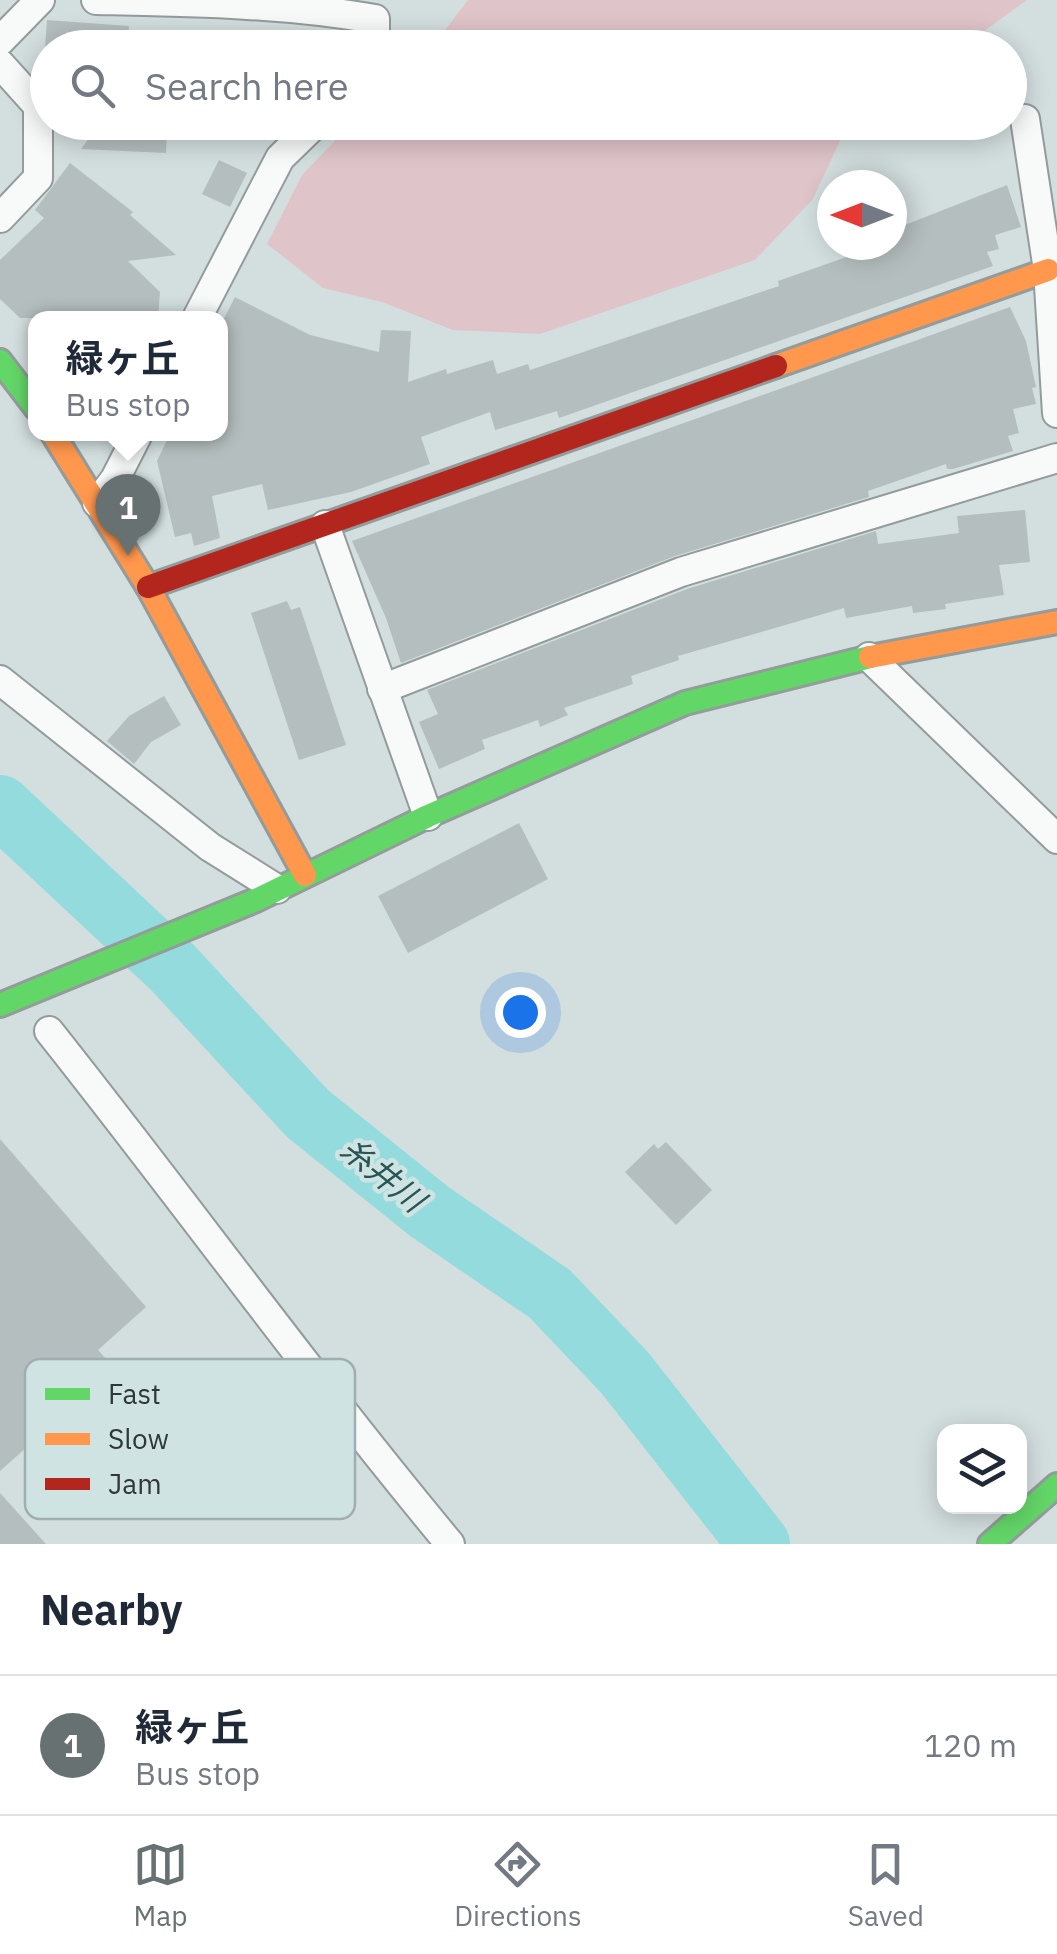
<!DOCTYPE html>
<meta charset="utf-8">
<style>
body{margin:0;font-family:"IBM Plex Sans","Noto Sans JP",sans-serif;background:#f6f6f7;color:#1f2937}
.controls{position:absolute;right:30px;bottom:30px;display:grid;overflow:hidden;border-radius:20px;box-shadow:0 5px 25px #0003}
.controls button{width:90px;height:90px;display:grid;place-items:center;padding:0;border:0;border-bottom:2px solid #e0e1e3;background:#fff;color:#1f2937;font:50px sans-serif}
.compass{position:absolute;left:817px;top:170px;width:90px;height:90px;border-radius:50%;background:#fff;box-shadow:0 5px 25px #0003;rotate:270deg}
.you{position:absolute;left:520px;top:1012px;width:35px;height:35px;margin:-25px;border:8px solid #fff;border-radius:50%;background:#1a73e8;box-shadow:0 0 0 15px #1a73e833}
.badge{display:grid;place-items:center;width:65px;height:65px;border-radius:50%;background:#687171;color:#fff;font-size:32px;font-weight:700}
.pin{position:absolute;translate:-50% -82px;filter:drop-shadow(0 2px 5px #0008)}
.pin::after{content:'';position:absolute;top:52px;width:35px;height:30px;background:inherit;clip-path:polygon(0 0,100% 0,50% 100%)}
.popup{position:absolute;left:28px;top:311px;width:200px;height:130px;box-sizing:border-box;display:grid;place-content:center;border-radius:20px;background:#fff;filter:drop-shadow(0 2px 8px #0005);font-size:32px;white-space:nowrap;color:#747a83}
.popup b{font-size:38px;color:#1f2937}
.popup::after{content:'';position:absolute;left:50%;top:100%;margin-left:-20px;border:20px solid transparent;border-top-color:#fff}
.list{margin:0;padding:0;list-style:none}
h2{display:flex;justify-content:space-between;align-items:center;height:130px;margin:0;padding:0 40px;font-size:42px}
h2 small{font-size:32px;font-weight:400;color:#747a83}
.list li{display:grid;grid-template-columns:65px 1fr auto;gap:30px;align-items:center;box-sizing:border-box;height:140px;padding:0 40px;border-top:2px solid #e0e1e3}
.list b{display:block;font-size:38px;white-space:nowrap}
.list p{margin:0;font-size:32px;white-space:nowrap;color:#747a83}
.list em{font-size:32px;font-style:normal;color:#747a83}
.icon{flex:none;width:55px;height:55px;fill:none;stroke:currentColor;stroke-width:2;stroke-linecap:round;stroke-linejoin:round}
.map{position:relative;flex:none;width:1057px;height:1544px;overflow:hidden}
.search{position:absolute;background:#fff;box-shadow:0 5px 25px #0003;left:30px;right:30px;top:30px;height:110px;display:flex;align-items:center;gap:25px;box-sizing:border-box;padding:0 35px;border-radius:55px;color:#747a83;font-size:38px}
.sheet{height:270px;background:#fff}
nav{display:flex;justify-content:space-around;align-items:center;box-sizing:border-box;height:140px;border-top:2px solid #e0e1e3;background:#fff;font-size:28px;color:#747a83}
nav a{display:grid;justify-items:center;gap:5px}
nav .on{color:#687171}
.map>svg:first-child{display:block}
</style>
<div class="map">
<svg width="1057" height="1544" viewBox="0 0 1057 1544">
<rect width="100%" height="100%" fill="#d3dede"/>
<g fill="#dfc4c9">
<polygon points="468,0 1027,0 962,47 432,47"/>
<polygon points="353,122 848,122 848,123 813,199 755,260 540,334 453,330 382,302 323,288 267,244 302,175"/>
</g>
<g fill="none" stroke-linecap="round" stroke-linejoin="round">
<polyline stroke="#93dbdd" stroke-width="62" points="0,806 172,967 308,1114 430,1212 550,1294 625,1373 759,1544"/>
</g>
<g fill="#b5bebe">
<polygon points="47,20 129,26 128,48 45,48"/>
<polygon points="101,122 167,122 166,153 81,149"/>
<polygon points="219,160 247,173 230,207 202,194"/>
<polygon points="70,163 133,212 130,215 176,255 128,261 160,292 158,318 20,318 0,299 0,260 44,218 35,210"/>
<polygon points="1007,185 1021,227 995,235 999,249 987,252 993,266 559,418 557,411 495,430 490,412 421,437 430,464 351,492 268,510 262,484 212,496 220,538 194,546 191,533 175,537 157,461 170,434 220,434 220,326 235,297 310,335 379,352 381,330 411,331 408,382 446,369 447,374 493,360 497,374 528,364 530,370 779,286 778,281 858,253 855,245 892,245 892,230"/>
<polygon points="1010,307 1026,341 1036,387 1032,388 1036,404 1013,409 1019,433 1008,436 1013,451 953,469 947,469 946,464 868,491 869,497 675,556 401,663 386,618 352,541"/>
<polygon points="1025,510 1030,562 999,565 1004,595 945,604 946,609 913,613 912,606 846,618 844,608 678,656 679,660 631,676 633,684 564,708 568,715 540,727 538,720 482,740 485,749 439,769 419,722 438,714 427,690 687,589 876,531 878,544 959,533 957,516"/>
<polygon points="287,601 291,610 300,607 346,745 299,760 251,613"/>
<polygon points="164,696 181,725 151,742 134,764 107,741 129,716"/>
<polygon points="519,823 548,879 408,953 378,896"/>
<polygon points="0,1139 146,1307 98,1350 115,1369 0,1471"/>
<polygon points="666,1142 712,1190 676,1225 625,1172 654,1144 658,1149"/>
<polygon points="0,1493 46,1544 0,1544"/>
</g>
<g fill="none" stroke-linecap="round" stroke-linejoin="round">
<g stroke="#939b9b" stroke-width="32">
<g id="street">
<path d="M96,0c95,2 185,3 279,19v29"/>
<polyline points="0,41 40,0"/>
<polyline points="0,64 38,106 38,178 0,218"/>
<polyline points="1025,119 1048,270 1057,413"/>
<polyline points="197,318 280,158 317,122"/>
<polyline points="97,503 115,479 138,434"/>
<polyline points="325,525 428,816"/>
<polyline points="869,657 1057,839"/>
<polyline points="0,680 210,847 277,889"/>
<polyline points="382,689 681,572 1057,458"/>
<path d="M49,1031c135,170 262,346 401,513"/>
</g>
</g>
<g stroke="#939b9b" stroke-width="28">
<g id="fast">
<polyline points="0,361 36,408"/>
<polyline points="0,1005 256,900 428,816 685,703 870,657"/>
<polyline points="990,1544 1057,1485"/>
</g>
</g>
<g stroke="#939b9b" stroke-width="28">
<g id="slow">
<polyline points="776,366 1048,270"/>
<polyline points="53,434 148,587 305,875"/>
<polyline points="870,657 1057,622"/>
</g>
</g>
<g stroke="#939b9b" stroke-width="28">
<polyline id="jam" points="148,587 776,366"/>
</g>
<use href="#street" stroke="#f8fafa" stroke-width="28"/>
<use href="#fast" stroke="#63d668" stroke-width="22"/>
<use href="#slow" stroke="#ff974d" stroke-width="22"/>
<use href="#jam" stroke="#b3261e" stroke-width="22"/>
</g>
<g text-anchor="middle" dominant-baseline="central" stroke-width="9" stroke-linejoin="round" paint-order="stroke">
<g font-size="32" font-style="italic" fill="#295556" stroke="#cfe3e3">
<text transform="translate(383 1174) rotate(39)">糸井川</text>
</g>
</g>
<rect x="25" y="1359" width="330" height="160" rx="15" fill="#cfe3e3" stroke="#9fafaf" stroke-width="2.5"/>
<rect x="45" y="1388" width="45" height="12" fill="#63d668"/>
<rect x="45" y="1433" width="45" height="12" fill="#ff974d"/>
<rect x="45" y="1478" width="45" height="12" fill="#b3261e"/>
<g font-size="28" fill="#2f3737">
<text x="108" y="1404">Fast</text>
<text x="108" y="1449">Slow</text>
<text x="108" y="1494">Jam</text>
</g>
</svg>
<div class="controls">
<button><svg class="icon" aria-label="layers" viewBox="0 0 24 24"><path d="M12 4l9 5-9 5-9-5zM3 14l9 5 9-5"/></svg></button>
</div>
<svg class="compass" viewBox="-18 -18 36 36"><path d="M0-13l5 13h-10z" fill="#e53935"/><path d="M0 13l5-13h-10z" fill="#747a83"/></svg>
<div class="you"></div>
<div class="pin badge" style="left:128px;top:556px">1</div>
<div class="popup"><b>緑ヶ丘</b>Bus stop</div>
<div class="search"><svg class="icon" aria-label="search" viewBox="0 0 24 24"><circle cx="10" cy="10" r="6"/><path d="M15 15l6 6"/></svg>Search here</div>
</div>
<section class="sheet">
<h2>Nearby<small></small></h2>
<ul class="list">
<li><span class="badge">1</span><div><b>緑ヶ丘</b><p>Bus stop</p></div><em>120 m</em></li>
</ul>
</section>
<nav>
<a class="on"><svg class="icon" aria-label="map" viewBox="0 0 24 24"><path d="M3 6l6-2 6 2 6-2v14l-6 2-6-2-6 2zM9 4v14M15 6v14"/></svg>Map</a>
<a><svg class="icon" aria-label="directions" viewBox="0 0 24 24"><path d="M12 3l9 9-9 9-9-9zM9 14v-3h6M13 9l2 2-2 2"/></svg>Directions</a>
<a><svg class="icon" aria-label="saved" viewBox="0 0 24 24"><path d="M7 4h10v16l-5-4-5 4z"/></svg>Saved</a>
</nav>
